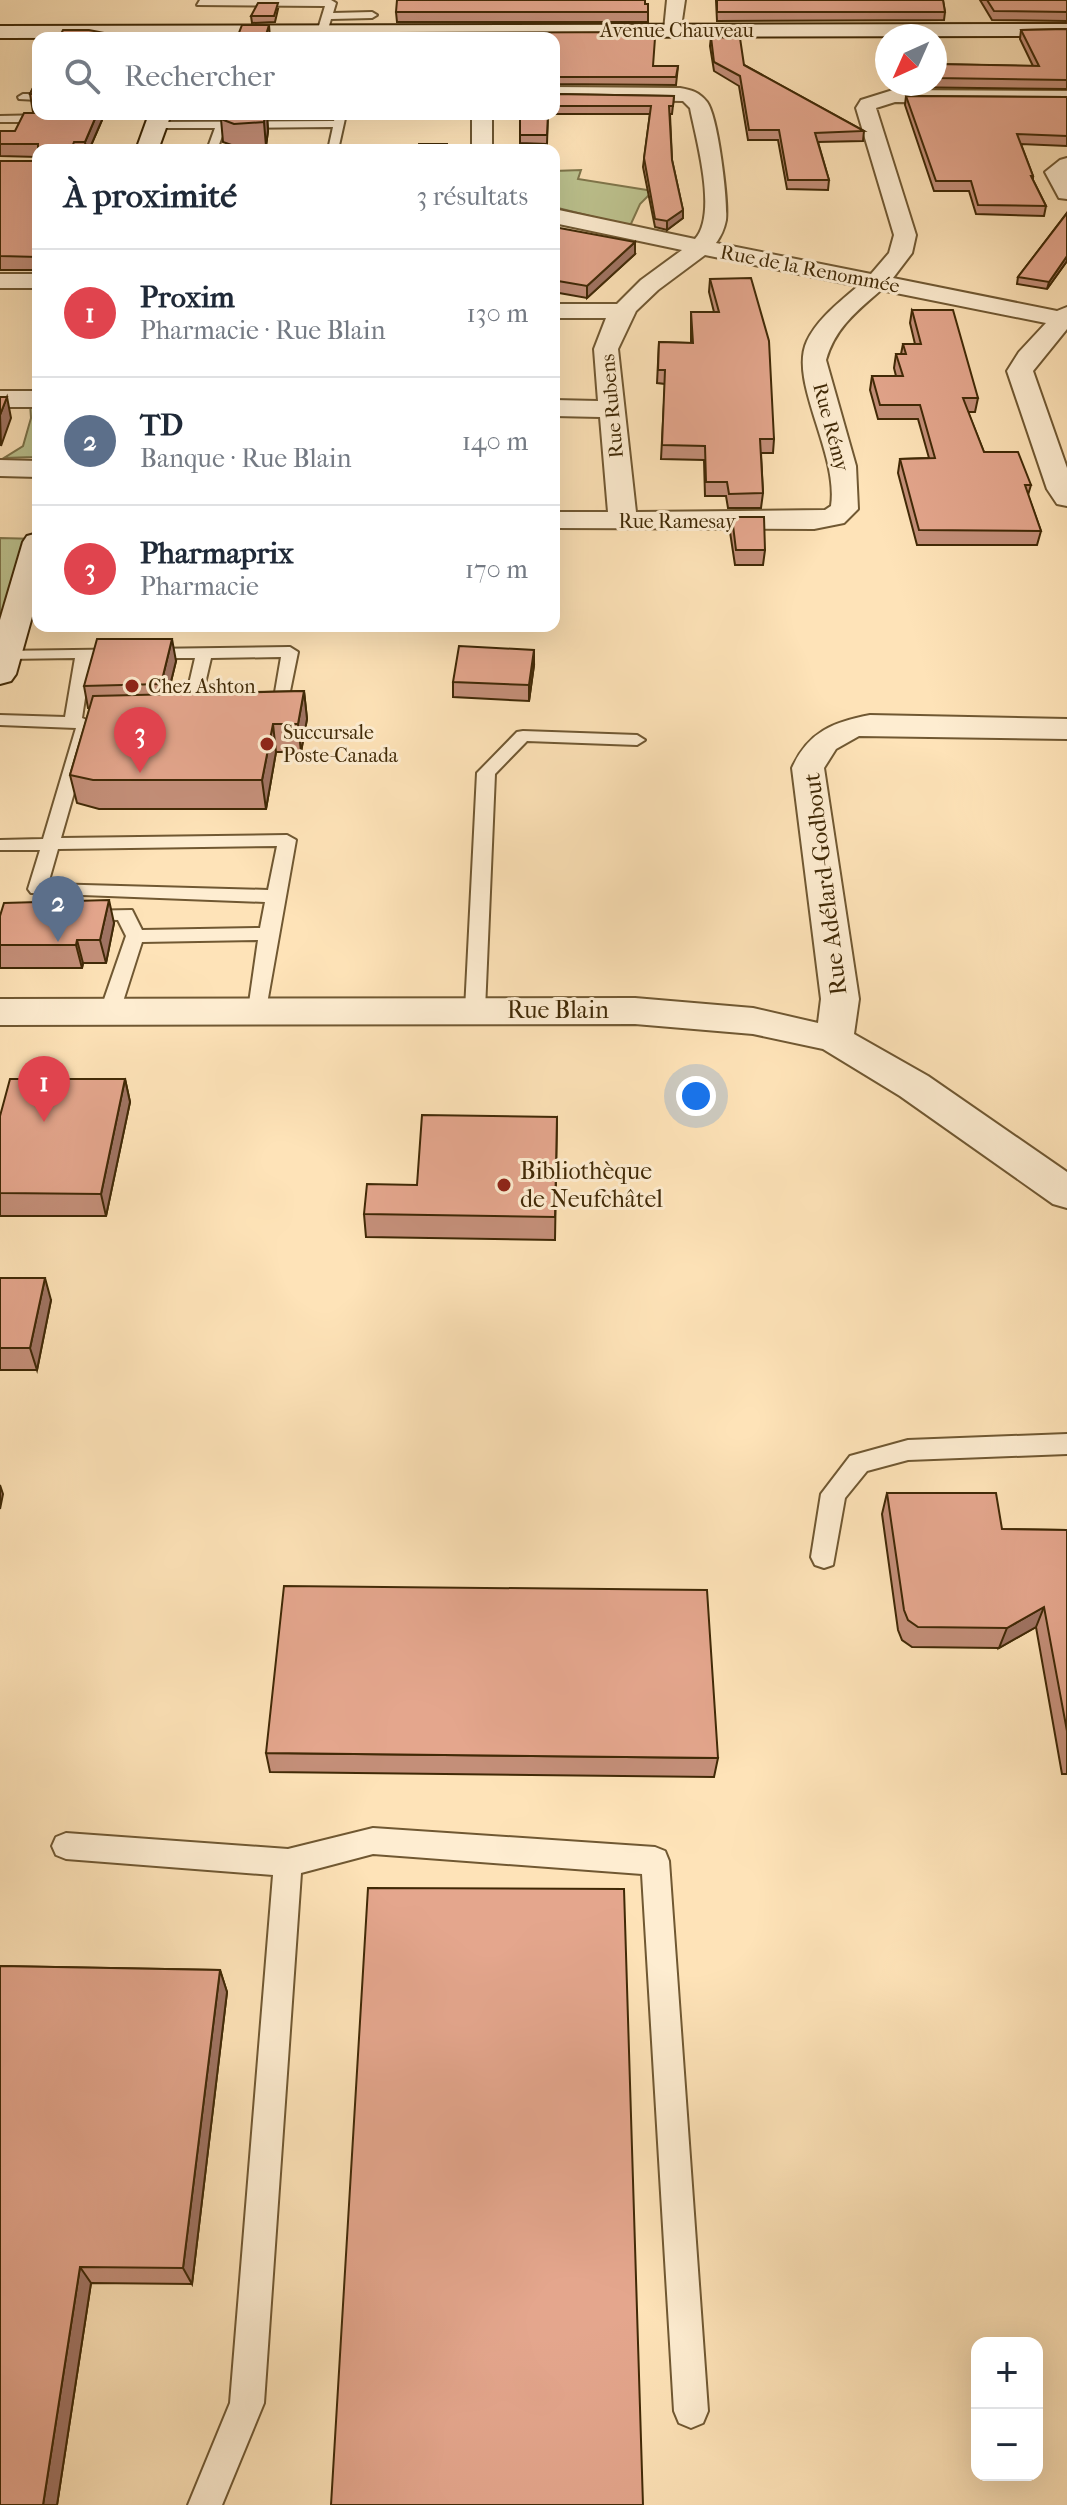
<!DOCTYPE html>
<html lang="fr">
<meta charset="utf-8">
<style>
body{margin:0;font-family:"IM FELL French Canon",serif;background:#f6f6f7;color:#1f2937}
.controls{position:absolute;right:24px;bottom:24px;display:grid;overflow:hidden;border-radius:16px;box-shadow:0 8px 32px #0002}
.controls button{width:72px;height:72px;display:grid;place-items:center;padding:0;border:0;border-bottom:2px solid #e0e1e3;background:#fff;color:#1f2937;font:40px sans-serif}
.compass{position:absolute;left:875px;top:24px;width:72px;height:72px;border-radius:50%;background:#fff;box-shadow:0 8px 32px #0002;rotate:225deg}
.you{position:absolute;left:696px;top:1096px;width:28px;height:28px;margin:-20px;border:6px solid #fff;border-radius:50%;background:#1a73e8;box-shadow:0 0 0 12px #1a73e833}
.badge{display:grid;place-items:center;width:52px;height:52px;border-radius:50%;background:#7c3aed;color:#fff;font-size:26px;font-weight:700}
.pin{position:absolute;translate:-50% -66px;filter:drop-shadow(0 2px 4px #0008)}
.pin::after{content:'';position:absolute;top:42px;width:28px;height:24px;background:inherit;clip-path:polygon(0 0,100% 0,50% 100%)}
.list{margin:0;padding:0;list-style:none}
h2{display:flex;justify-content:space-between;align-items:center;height:104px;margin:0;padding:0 32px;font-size:34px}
h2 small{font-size:26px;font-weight:400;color:#747a83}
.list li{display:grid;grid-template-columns:52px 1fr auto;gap:24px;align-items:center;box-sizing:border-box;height:128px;padding:0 32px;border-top:2px solid #e0e1e3}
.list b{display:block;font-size:30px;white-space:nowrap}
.list p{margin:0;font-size:26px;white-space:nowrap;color:#747a83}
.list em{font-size:26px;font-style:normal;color:#747a83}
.icon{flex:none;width:44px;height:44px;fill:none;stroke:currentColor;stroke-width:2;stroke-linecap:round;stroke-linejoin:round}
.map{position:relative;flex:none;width:1067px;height:2505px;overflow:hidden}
.search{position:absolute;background:#fff;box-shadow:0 8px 32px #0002;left:32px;top:32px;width:528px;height:88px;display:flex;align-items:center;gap:20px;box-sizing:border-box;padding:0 28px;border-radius:16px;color:#747a83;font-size:30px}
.panel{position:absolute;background:#fff;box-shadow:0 8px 32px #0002;left:32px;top:144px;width:528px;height:488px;border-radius:16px}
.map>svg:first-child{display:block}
</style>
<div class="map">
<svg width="1067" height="2505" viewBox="0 0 1067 2505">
<rect width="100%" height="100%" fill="#fee3b8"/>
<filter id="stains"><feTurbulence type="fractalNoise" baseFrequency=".0025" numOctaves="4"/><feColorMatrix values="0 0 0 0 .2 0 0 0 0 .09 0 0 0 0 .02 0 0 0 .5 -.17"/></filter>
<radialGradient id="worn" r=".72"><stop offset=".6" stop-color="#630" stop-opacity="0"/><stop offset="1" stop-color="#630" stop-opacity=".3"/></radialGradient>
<g fill="#bec490" stroke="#7f764b" stroke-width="2">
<polygon points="581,170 578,179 653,191 640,204 630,226 554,207 554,171"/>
<polygon points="30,403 38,403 38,441 34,457 4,458 23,446 31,418"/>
<polygon points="0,538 38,539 0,636"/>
</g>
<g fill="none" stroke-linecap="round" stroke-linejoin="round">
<g stroke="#705832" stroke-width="4">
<g id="lane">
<polygon points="200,0 331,0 336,3 333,13 372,12 377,15 372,18 331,19 328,29 323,32 318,29 325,6 197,5"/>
<polygon points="23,94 38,94 38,100 19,99 18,97"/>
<polygon points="92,114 106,114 90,122 0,122 0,116"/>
<polygon points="336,114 346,114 338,150 328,150 333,127 225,128 217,150 207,150 215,128 156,128 151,125 156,122 334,121"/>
<path d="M290,647l8,5 -10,49h-12l-2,-3 7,-41 -70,1 -13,56 -15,6 -8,-5 8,-5 12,-52h-104l-9,60 12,5 -33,115 226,-3 9,5 -31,175h-14l-3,-5 10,-70 -116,2 -22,69 -3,5h-14l-3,-5 26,-75 -8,-16 -40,-1 -2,-4 2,-4 54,-1 10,20 118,-2 5,-26 -234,-9 -3,-4 12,-39h-40v-10l43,-1 33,-111 -76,-3v-10l65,2 10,-59 -69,1 -6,-2v-6zM277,846l-9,44 -220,-6 10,-35z"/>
<polygon points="523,731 637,735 645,740 637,745 527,741 495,774 485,1010 475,1017 465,1010 477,773 517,732"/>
<polygon points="1067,1434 1067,1454 908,1460 867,1471 845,1498 833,1565 824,1568 815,1565 811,1557 821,1494 850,1456 908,1440"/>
<polygon points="373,1828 655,1847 665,1851 669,1861 708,2411 703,2423 691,2428 679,2423 674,2411 642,1874 373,1854 301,1873 264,2403 222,2505 188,2505 230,2403 273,1875 66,1859 56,1855 52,1846 56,1837 66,1833 288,1849"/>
</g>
</g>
<g stroke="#705832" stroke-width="4">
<g id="street">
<polygon points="667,0 685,0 680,34 666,34 664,30"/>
<path d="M554,87l126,1c12,2 19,4 27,14 11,15 21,99 19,118 -2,10 -5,16 -10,23l155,31 18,-21 5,-18 -38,-127 5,-8 32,-10 174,1v12l-172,-1 -19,6 40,127 -4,18 -19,25 164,33 10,-4v22l-34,42 34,97v38l-10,-2 -10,-15 -40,-118 12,-19 27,-29 -165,-33c-24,21 -46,38 -55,70l30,106 2,43 -14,14 -30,6 -260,-1v-16h54l-8,-95 -46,-1v-16l44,1 -4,-52 12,-31h-52v-14h63l24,-24 41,-30 -128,-27v-14l141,30c23,-25 1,-100 -5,-131l-7,-7 -129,-2zM705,255l153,31c-18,16 -40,32 -51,55 -19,40 32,113 24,165l-6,4 -189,2 -18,-163 18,-38 22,-21z"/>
<rect x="472" y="114" width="20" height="36"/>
<polygon points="1067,158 1067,199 1059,198 1045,172 1060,160"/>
<rect x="0" y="274" width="38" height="14"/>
<rect x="0" y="391" width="38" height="16"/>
<polygon points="0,460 38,461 38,477 0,476"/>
<path d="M870,715l197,4v20l-208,-3 -23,13 -12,19 35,231 -5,35 74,42 139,96v36l-14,-4 -153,-108 -77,-47 -70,-15 -118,-10 -635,1v-26l635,-1 118,10 65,15 3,-24 -29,-231c16,-36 41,-46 78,-53z"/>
</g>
</g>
<g stroke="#402906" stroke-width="4">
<g id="secondary">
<polygon points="1067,24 1067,36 0,38 0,26"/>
<polygon points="149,114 171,114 158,150 136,150"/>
<polygon points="38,533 38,595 16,674 11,681 0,684 0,620 23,542 27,536"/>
</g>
</g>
<use href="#lane" fill="#feedd1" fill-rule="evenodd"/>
<use href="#street" fill="#feedd1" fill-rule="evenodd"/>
<use href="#secondary" fill="#feedd1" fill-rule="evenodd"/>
</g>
<g fill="#c48f79" stroke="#402906" stroke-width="2">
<polygon points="716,0 943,0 945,12 944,20 717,21"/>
<polygon points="980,0 1067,0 1067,21 992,20"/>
<polygon points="645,4 648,4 648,22 397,22 396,12"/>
<polygon points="278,9 275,22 252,23 251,16"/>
<polygon points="1067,29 1067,89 898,87 897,84 935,84 935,64 1033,66 1020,39 1021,30"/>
<polygon points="711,37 744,65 864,131 863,141 818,142 829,180 828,190 787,189 778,140 748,140 739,86 714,71 710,46"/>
<polygon points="554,38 653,66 678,66 676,85 554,84"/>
<polygon points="38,78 38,112 33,112 30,94"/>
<polygon points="554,94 674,96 672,114 670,114 672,160 683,210 683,218 667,230 655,227 643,167 650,114 554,114"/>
<polygon points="906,96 1067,97 1067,146 1021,144 1033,176 1033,180 1046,206 1044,216 976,214 969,191 934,191 905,105"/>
<polygon points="38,114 101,114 102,120 89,150 38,150 38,157 0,156 0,131 15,131"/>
<polygon points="211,114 271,114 270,118 267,118 268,131 266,146 237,147 223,142 221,119 212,119"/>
<polygon points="520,114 548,114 547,144 520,143"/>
<polygon points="38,159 38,270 0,270 0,161 36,161"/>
<polygon points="1067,213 1067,261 1047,289 1017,284 1018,277"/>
<polygon points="554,227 635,254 587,298 559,293 559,301 554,302"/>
<polygon points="710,279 774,439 773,453 761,453 763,493 761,508 728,508 726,496 705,496 704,460 661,459 665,384 657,383 659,342 691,343 691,312 714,312 709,292"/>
<polygon points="912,310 978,398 975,412 968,412 984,452 1031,485 1028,495 1041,531 1037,545 917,545 898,473 900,459 929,458 918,419 878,419 870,390 872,376 896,376 894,368 896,354 901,354 903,344 915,344 910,323"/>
<polygon points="554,405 559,406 557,494 554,494"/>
<polygon points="732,517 765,550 763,565 735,565 730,532"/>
<polygon points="176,661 168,694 304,691 307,719 301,752 276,752 266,809 99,809 77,803 70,775 90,708 88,708 84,686"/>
<polygon points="534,665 529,701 453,697 453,682"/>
<polygon points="0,916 114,923 106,963 83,963 82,968 0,968"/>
<polygon points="125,1079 130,1102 106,1216 0,1216 0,1116"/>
<polygon points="557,1117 555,1240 366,1237 364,1214 417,1185"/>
<polygon points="0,1278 51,1300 37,1370 0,1370"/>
<polygon points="887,1493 1002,1529 1067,1530 1067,1774 1062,1774 1036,1627 999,1648 912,1647 902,1640 898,1630 882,1514"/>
<polygon points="266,1753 718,1758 714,1777 270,1772"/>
<polygon points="0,1966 220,1970 227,1992 192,2284 91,2283 57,2505 0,2505"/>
</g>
<g fill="#a07463" stroke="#402906" stroke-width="2">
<polygon points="269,25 270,38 265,38"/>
<polygon points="97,114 101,114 102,120 89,150 86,150 85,142"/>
<polygon points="265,114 267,114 268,131 266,146 264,122"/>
<polygon points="683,210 683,218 667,230 667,221"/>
<polygon points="635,242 635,254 587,298 587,286"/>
<polygon points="1067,256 1067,261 1047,289 1049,282"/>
<polygon points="559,289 559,301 554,302 554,290"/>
<polygon points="559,385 559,397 554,399 554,386"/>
<polygon points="7,397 11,418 1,446 0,415"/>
<polygon points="172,639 176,661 165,706 161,684"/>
<polygon points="534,650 534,665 529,701 529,685"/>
<polygon points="304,691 307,719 301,752 298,724"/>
<polygon points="273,724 276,752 266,809 262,780"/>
<polygon points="109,900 114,923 106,963 100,940"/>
<polygon points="77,940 83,963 82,968 76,945"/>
<polygon points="125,1079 130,1102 106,1216 101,1194"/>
<polygon points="45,1278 51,1300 37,1370 30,1348"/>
<polygon points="0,1485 3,1494 0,1509"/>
<polygon points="1044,1607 1036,1627 999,1648 1007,1628"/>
<polygon points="220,1970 227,1992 192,2284 183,2268"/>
<polygon points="80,2267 91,2283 57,2505 43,2505"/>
</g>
<g fill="#e4a68d" stroke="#402906" stroke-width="2">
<polygon points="397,0 645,0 645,4 648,4 648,12 396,12"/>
<polygon points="717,0 943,0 945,12 717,12"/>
<polygon points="987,0 1067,0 1067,12 994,11"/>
<polygon points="258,3 278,3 274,16 251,16"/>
<polygon points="242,25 269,25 265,38 237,38"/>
<polygon points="1067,29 1067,80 935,78 935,64 1039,66 1021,30"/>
<polygon points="63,30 89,30 109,34 114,38 59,38"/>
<polygon points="649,32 649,38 655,38 653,66 678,66 676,77 554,77 554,38 395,38 395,33"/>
<polygon points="711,37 740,38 744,65 864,131 815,133 829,180 788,180 779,130 749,130 740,76 714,62"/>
<polygon points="38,78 38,94 30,94"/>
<polygon points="554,94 674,96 673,106 669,106 672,160 683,210 667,221 655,219 644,158 651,106 554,106"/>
<polygon points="906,96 1067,97 1067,136 1017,134 1033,176 1031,176 1046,206 978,205 971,181 936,181"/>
<polygon points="24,113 38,113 38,114 97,114 85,142 74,142 71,150 38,150 38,144 0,144 0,131 15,131"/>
<polygon points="222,114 265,114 264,122 234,124 221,119"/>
<polygon points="520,114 548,114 547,135 520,135"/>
<polygon points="419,144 447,144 447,150 418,150"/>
<polygon points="38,159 38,257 0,256 0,161 36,161"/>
<polygon points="1067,213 1067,256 1049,282 1018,277"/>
<polygon points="554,227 635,242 587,286 558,281 559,289 554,290"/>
<polygon points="751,278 769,341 774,439 760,439 763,493 729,494 727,482 706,482 705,446 662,445 665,370 658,370 659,342 693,343 691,312 719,312 710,279"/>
<polygon points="554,307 559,309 559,385 554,386"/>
<polygon points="912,310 953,310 978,398 963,398 984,452 1018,452 1031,485 1025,485 1041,531 919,530 900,459 935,458 920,405 880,405 872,376 903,376 896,354 906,354 903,344 921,344"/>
<polygon points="0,397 7,397 0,415"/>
<polygon points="554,405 559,406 557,481 554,481"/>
<polygon points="732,517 764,517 765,550 736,550"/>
<polygon points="97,639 172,639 161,684 84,686"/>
<polygon points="459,646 534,650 529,685 453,682"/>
<polygon points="304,691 298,724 273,724 262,780 93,780 70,775 93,696"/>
<polygon points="109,900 100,940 77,940 76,945 0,945 0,916 4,903"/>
<polygon points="10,1079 125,1079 101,1194 0,1193 0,1116"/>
<polygon points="422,1115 557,1117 555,1217 364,1214 367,1184 417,1185"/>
<polygon points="0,1278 45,1278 30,1348 0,1348"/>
<polygon points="887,1493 996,1493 1002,1529 1067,1530 1067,1731 1044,1607 1007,1628 918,1627 908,1620 904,1610"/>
<polygon points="284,1586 707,1590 718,1758 266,1753"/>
<polygon points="368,1888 624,1889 643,2505 331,2505"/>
<polygon points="0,1966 220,1970 183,2268 80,2267 43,2505 0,2505"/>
</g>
<g fill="#8f2418" stroke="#feedd1" stroke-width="3">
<circle cx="132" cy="686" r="8"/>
<circle cx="267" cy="744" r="8"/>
<circle cx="504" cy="1185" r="8"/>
</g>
<g text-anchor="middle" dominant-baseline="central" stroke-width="6" stroke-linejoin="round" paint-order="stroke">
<g font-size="20" fill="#402906" stroke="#feedd1">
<text x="677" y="30">Avenue Chauveau</text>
<text transform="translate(810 269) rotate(11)">Rue de la Renommée</text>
<text transform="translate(612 406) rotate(-95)">Rue Rubens</text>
<text transform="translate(831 427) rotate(75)">Rue Rémy</text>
<text x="677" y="521">Rue Ramesay</text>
</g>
<g font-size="20" fill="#402906" stroke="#feedd1" text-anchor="start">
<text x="148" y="686">Chez Ashton</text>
<text x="283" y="732">Succursale<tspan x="283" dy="23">Poste-Canada</tspan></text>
</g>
<g font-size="24" fill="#402906" stroke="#feedd1">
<text transform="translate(825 884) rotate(-97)">Rue Adélard-Godbout</text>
<text x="558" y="1010">Rue Blain</text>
</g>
<g font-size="24" fill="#402906" stroke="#feedd1" text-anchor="start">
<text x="520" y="1171">Bibliothèque<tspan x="520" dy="28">de Neufchâtel</tspan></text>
</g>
</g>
<rect width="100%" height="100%" filter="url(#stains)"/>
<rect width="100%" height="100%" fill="url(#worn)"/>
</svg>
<div class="controls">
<button>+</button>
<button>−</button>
</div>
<svg class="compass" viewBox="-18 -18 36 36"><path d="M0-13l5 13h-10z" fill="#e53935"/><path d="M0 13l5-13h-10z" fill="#747a83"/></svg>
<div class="you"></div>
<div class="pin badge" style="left:44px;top:1122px;background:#e0444e">1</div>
<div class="pin badge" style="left:58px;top:942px;background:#5c6f8a">2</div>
<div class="pin badge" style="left:140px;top:773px;background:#e0444e">3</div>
<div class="search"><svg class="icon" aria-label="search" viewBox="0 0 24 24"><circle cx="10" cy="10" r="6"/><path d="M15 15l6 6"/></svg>Rechercher</div>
<section class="panel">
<h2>À proximité<small>3 résultats</small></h2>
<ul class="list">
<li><span class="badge" style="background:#e0444e">1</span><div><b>Proxim</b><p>Pharmacie · Rue Blain</p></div><em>130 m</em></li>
<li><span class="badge" style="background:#5c6f8a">2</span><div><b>TD</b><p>Banque · Rue Blain</p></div><em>140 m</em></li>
<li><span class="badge" style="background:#e0444e">3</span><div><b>Pharmaprix</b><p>Pharmacie</p></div><em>170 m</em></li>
</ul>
</section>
</div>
